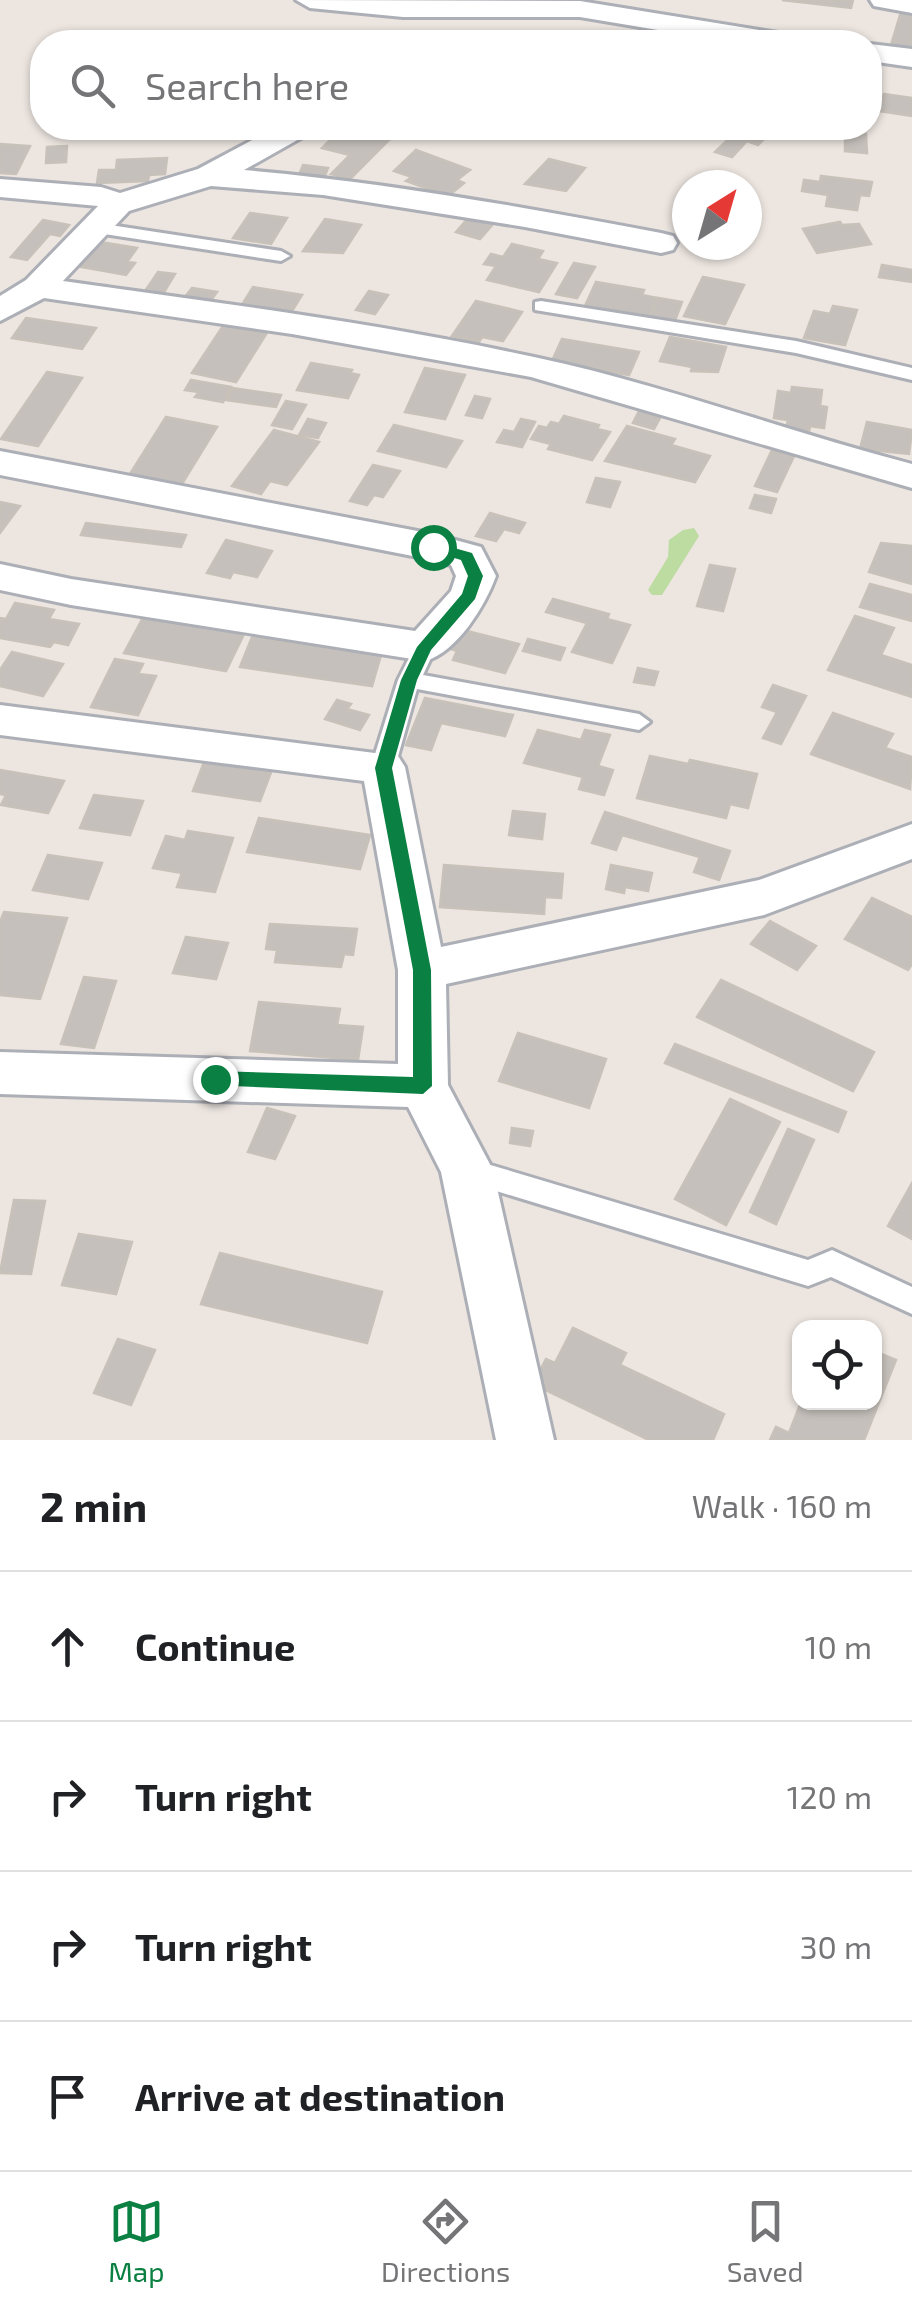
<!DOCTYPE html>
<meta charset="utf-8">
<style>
body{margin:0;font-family:"Exo 2",sans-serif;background:#f2f2f2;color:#202124}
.controls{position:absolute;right:30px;bottom:30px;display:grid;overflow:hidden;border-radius:20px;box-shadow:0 2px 8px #0004}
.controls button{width:90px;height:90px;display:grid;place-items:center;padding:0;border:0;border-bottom:2px solid #e0e0e0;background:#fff;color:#202124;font:50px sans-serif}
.compass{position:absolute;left:672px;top:170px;width:90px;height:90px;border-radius:50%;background:#fff;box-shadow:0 2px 8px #0004;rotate:37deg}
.stop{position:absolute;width:30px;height:30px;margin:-22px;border:8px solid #0b8043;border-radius:50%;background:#fff}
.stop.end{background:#0b8043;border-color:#fff;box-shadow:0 2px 10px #0008}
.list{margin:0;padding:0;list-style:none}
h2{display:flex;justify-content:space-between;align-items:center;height:130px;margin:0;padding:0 40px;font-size:42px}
h2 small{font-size:32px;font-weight:400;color:#757577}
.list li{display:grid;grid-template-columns:65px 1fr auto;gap:30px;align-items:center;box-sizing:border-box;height:150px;padding:0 40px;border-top:2px solid #e0e0e0}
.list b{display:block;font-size:38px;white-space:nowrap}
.list em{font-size:32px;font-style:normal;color:#757577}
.icon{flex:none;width:55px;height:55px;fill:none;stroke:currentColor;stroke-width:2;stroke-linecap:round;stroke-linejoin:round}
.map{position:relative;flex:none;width:912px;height:1440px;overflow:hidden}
.search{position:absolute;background:#fff;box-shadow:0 2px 8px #0004;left:30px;right:30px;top:30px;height:110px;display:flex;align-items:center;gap:25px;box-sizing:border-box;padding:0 35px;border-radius:40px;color:#757577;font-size:38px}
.sheet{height:730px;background:#fff}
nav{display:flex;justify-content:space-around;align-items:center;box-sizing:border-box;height:140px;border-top:2px solid #e0e0e0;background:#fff;font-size:28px;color:#757577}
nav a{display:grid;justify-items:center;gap:5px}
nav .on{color:#0b8043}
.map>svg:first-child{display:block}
</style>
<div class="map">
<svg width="912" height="1440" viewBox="0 0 912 1440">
<rect width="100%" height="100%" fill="#ece5e0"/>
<polygon fill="#bddca2" points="694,528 699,536 662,595 652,595 648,590 668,557 669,540 683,530"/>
<g fill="#c5c0bb" stroke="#c7c1b9" stroke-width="2.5">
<polygon points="782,0 853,0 851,8"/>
<polygon points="901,12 912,14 912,48 891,45"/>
<polygon points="884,94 912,98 912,116 879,111"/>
<polygon points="333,128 347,128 390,139 350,179 331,174 350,155 322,148 334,136 326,134"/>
<polygon points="739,129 766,137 758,145 747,141 732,157 715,152"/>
<polygon points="845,133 866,134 867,153 845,151"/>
<polygon points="0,144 30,146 16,174 0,173"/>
<polygon points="67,146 66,162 46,163 47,147"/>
<polygon points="416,150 470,170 457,180 464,183 448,196 406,181 412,177 394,171"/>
<polygon points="167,158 165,174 149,175 148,181 97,183 99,170 116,170 117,160"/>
<polygon points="549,159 585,168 566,191 525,184"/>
<polygon points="303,165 328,168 324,178 299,175"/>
<polygon points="821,176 872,182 869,196 860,195 857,210 826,206 828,195 802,191 804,180 820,182"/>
<polygon points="250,213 287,218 271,244 233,238"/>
<polygon points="470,216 494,223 480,239 456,232"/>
<polygon points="325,219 361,225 343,253 303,251"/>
<polygon points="43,220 69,225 60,236 50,234 27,260 11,257"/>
<polygon points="840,222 842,225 859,224 871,244 817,253 803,229"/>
<polygon points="100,242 137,248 127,262 135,263 126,275 81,267"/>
<polygon points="512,244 543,251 538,259 557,263 539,292 487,280 496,266 484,264 491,254 503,257"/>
<polygon points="574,263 595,267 577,298 556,294"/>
<polygon points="882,265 912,270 912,282 879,277"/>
<polygon points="158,272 175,274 163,294 145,291"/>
<polygon points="703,277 744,285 725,324 684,316"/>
<polygon points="596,282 644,290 642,295 657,298 649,317 585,306"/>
<polygon points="253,287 302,295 289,316 240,308"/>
<polygon points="192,288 217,292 209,303 184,298"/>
<polygon points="369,291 388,295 375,314 356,310"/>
<polygon points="658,298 682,302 674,323 650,319"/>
<polygon points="476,301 522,312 503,341 482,337 479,342 452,336"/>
<polygon points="833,306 857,310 845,345 804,338 814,311 830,314"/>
<polygon points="26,318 96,328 82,349 12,338"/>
<polygon points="227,320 270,328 236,382 192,373"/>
<polygon points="670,337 726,347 718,372 691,371 692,367 660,361"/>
<polygon points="562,339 639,352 629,375 552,361"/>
<polygon points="311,363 352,370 350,373 359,375 348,398 297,390"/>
<polygon points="425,368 465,375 445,419 405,412"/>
<polygon points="47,372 82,378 38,446 1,439"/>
<polygon points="191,380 231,387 223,402 195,397 199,392 185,390"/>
<polygon points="792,387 822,390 820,406 827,407 824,428 810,426 809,432 786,429 788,420 774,418 778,391 791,393"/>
<polygon points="232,388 281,395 276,407 226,400"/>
<polygon points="475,396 490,399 482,418 466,415"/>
<polygon points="286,401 306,405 292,429 272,425"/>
<polygon points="639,411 661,416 654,429 633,423"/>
<polygon points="564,416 599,425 597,429 610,432 592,460 548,449 551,444 531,439 539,426 547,428 551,422 559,424"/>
<polygon points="166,417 217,427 180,487 128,477"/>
<polygon points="308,419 326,423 318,438 299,435"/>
<polygon points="521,419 535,422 522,447 497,442 504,430 514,432"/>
<polygon points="867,422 912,430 909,454 860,449"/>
<polygon points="394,425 462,441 446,467 378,451"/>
<polygon points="627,426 675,439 671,445 710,456 695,482 605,461"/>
<polygon points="274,430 319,442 287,485 270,481 261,494 232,486"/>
<polygon points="772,450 794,456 777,492 755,486"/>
<polygon points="373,465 400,471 383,497 374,495 367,505 350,501"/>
<polygon points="596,478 620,482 610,507 587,502"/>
<polygon points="755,495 776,499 771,513 750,508"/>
<polygon points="0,502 20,506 0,533"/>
<polygon points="490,513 525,523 519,533 504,529 496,541 476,536"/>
<polygon points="86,523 186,535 181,547 81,535"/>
<polygon points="226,540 272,551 257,577 233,572 230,578 207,573"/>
<polygon points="881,543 912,546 912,584 869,572"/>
<polygon points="710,565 735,569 723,611 697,606"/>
<polygon points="870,584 912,595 912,621 860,607"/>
<polygon points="553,599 609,614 607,619 630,625 612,663 572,652 587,623 546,612"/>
<polygon points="15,603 54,610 49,619 79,624 68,645 54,642 50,647 0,638 0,618 6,619"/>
<polygon points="145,614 245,632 226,671 124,653"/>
<polygon points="855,616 894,628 881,655 912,665 912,697 828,670"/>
<polygon points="455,628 519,644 505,673 453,660 457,651 445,647"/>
<polygon points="252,637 381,655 372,686 240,667"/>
<polygon points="528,639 565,648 560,660 523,651"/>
<polygon points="12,652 63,664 43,696 0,686 0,670"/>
<polygon points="115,659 143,664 138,674 156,676 138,715 91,707"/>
<polygon points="638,668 658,672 654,685 634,682"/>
<polygon points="773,685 806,696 781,744 763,738 777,712 762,707"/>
<polygon points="425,698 513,715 505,736 441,723 431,750 406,745"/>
<polygon points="337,700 351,704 347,709 369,715 360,730 325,719"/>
<polygon points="833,713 893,734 885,748 912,757 910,789 811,754"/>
<polygon points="538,730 581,740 585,730 610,735 598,766 613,770 604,795 579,789 583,777 524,763"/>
<polygon points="650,756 688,764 690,760 757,774 748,808 730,804 726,818 637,798"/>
<polygon points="206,757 273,767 260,801 193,791"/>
<polygon points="0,770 64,781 48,813 1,805 6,795 0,794"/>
<polygon points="94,795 143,801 130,835 80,828"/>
<polygon points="513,811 545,814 542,839 509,835"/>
<polygon points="605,812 730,851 719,880 694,872 700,857 622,835 616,850 592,843"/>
<polygon points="259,818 370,835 360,869 247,852"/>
<polygon points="188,831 233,838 215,892 177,887 182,873 153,868 166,836 185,840"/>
<polygon points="48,855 102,863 88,899 33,890"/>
<polygon points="444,865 563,874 561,898 545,897 544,914 440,907"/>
<polygon points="611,865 652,873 648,891 625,887 624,893 606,889"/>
<polygon points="872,898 912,917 912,964 908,970 845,939"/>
<polygon points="4,912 67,918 40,999 0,995 0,922"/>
<polygon points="770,921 816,946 797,970 751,944"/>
<polygon points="270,924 357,929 353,955 344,954 341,967 275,962 277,950 266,949"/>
<polygon points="186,937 228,943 216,979 173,973"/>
<polygon points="84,977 116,981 94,1048 61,1044"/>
<polygon points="721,980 874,1052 853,1091 697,1017"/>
<polygon points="259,1002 340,1009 337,1025 363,1027 358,1060 250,1051"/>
<polygon points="518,1033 606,1059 589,1108 499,1081"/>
<polygon points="675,1044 846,1112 838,1132 665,1063"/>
<polygon points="730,1099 780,1122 726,1225 675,1199"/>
<polygon points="267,1108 295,1116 275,1159 248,1152"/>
<polygon points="512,1128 533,1131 530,1146 510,1143"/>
<polygon points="788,1129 814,1140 776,1224 750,1212"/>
<polygon points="912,1183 912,1239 888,1226"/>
<polygon points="14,1200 45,1201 31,1274 0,1273"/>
<polygon points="79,1234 132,1242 116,1294 62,1285"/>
<polygon points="220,1253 382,1292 367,1343 201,1304"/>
<polygon points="573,1328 626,1353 620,1365 724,1414 713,1440 649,1440 533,1384 546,1359 555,1363"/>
<polygon points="118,1339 155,1350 131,1405 94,1393"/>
<polygon points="874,1351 896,1360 864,1440 770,1440 776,1427 789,1433 801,1402 874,1402"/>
</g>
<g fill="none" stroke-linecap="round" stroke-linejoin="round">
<g stroke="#acafb6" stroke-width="6">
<g id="lane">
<polygon points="97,223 281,251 290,256 281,261 91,232 88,228"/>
<polygon points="541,301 796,341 912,368 912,380 796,353 535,310 535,302"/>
<polygon points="425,639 436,647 423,675 639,714 650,722 639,730 417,689 395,767 391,773 375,773 371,767 398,680 417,642"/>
<polygon points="467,1158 808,1260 832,1250 912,1287 912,1314 831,1277 808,1286 457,1179 453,1170 457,1161"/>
</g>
</g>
<g stroke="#acafb6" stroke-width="6">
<g id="street">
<polygon points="296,0 580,1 778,33 788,36 792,42 730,42 580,17 403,17 310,8"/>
<polygon points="870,0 912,0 912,13 874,6"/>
<polygon points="870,44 912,49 912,67 870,61"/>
<path d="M275,128h37l-4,6 -64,36c140,12 279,37 417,63l12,3 4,7 -4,7 -12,3 -136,-26 -202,-32 -112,-9 -82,25 -66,70c157,22 315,42 471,76 128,27 251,74 378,107v24l-381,-111 -239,-43 -248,-36 -44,23v-25l26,-16 72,-74 -98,-9v-18l101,8 19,6 78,-24z"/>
<path d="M0,451l433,83 48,13 15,29c-11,30 -39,76 -71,85l-354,-56 -71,-15v-26l71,15 344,52 36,-40 5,-15 -5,-11 -18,-5 -433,-85z"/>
<polygon points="0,705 398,756 405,767 441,947 759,880 912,824 912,859 764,915 446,984 448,1085 493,1170 554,1440 496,1440 441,1172 408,1107 0,1094 0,1052 398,1064 398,970 364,781 0,735"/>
</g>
</g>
<use href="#lane" fill="#fff" fill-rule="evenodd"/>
<use href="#street" fill="#fff" fill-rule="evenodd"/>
</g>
<polygon fill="#0b8043" points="433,542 472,553 483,576 475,599 431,650 417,680 392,768 431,970 432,1086 423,1094 208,1085 205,1079 215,1071 413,1077 413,970 375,768 401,680 417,647 462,594 468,576 461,560 428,550 428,544"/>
</svg>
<div class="controls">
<button><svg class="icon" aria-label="locate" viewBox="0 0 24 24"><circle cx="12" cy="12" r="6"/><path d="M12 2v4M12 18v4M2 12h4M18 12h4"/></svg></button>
</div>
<svg class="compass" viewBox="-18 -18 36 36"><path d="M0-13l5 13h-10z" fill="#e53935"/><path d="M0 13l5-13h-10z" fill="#757577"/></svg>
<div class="stop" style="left:433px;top:547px"></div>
<div class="stop end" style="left:215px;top:1079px"></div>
<div class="search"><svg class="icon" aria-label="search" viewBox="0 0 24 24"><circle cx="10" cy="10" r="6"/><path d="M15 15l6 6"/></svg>Search here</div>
</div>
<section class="sheet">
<h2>2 min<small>Walk · 160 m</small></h2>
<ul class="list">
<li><svg class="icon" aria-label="ahead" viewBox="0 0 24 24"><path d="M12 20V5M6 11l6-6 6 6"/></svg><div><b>Continue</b></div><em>10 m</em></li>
<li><svg class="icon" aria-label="right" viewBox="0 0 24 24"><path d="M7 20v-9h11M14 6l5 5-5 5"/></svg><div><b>Turn right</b></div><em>120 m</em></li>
<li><svg class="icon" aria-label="right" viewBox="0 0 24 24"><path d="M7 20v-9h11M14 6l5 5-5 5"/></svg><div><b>Turn right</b></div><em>30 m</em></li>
<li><svg class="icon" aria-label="arrive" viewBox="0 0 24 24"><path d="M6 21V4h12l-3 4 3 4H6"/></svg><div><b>Arrive at destination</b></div></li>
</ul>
</section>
<nav>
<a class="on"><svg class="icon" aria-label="map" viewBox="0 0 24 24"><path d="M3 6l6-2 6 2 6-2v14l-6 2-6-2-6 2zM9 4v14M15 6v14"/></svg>Map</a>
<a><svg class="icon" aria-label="directions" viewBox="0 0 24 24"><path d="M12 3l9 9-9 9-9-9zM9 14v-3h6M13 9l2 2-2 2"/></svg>Directions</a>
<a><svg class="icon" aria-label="saved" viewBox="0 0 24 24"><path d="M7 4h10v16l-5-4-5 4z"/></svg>Saved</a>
</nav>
